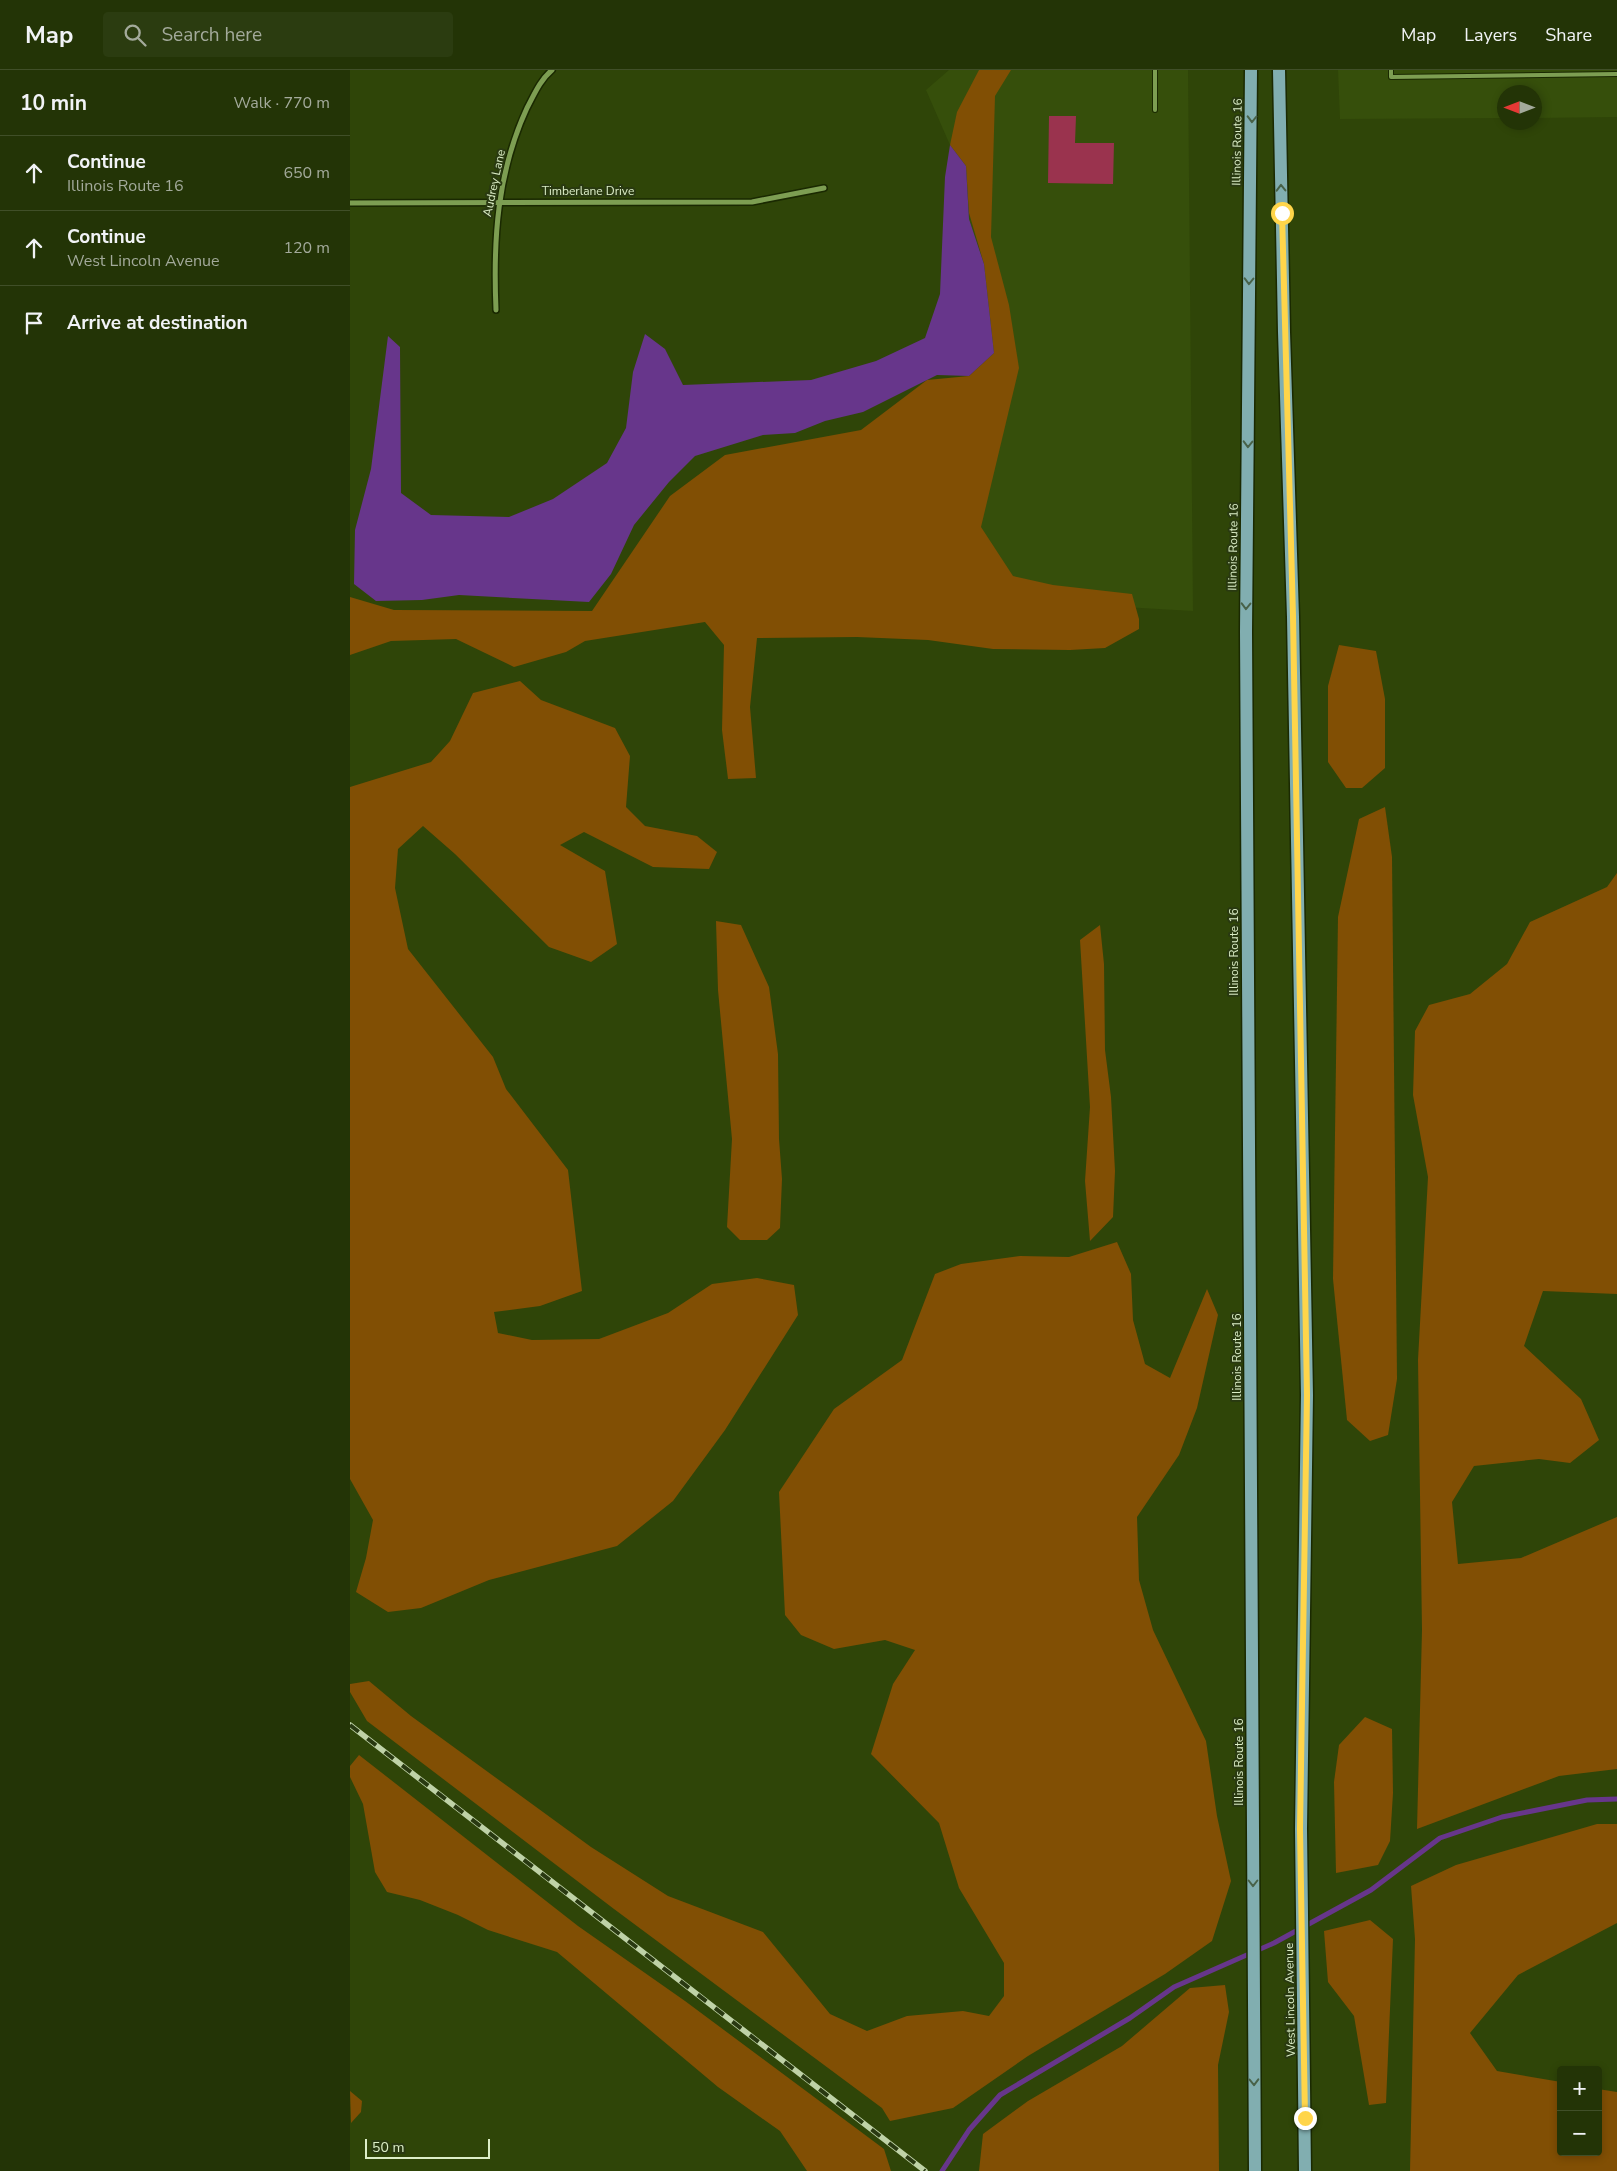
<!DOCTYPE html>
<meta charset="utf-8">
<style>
body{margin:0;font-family:"Nunito Sans",sans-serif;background:#2b3c10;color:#f1f3f6}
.controls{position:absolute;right:15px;bottom:15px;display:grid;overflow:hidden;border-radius:5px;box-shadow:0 2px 8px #0003}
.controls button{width:45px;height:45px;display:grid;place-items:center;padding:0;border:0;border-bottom:1px solid #404f28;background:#233406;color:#f1f3f6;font:25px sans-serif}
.compass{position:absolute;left:1147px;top:15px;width:45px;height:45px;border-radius:50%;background:#233406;box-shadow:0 2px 8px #0003;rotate:270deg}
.scale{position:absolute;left:15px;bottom:12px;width:125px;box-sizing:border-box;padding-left:5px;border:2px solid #dceec7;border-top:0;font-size:14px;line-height:18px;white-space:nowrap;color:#dceec7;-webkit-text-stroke:4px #293911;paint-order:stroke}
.stop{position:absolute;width:15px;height:15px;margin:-11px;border:4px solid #ffd54a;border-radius:50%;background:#fff}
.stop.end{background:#ffd54a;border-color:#fff;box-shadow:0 1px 5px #0008}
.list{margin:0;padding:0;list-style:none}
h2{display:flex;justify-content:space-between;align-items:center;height:65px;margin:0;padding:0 20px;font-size:21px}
h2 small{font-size:16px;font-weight:400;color:#a3aa9b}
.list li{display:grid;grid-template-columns:32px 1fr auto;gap:15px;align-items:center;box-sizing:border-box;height:75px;padding:0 20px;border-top:1px solid #404f28}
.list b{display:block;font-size:19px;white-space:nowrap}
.list p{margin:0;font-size:16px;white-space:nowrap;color:#a3aa9b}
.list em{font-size:16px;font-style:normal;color:#a3aa9b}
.icon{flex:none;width:28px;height:28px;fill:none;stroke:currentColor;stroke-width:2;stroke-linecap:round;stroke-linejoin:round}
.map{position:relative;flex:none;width:1267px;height:2101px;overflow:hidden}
header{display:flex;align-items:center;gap:30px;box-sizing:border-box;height:70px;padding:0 25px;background:#233406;border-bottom:1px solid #404f28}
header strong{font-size:24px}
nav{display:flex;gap:28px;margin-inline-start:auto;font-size:18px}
.search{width:350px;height:45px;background:#2b3c10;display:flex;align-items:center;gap:12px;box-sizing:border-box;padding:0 18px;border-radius:5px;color:#a3aa9b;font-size:19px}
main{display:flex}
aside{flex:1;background:#233406}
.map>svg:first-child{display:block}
</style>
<header>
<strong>Map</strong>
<div class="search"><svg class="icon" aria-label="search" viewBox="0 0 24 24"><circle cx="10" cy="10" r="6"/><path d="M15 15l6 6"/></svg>Search here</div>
<nav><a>Map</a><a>Layers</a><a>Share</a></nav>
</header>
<main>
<aside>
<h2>10 min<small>Walk · 770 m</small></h2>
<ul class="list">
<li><svg class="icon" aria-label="ahead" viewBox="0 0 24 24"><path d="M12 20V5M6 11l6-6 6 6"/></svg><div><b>Continue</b><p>Illinois Route 16</p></div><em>650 m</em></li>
<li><svg class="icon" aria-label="ahead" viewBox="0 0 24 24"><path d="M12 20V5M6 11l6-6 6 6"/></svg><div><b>Continue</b><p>West Lincoln Avenue</p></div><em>120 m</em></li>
<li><svg class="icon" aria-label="arrive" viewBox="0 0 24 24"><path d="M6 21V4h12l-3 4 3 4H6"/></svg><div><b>Arrive at destination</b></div></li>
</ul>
</aside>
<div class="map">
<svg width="1267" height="2101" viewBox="0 0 1267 2101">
<rect width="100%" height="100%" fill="#2f4508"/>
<g fill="#364f0b">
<polygon points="599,0 838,0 843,541 621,528 634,194 619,149 616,96 600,75 576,20"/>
<polygon points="988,0 1267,0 1267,47 1185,48 1184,22 1154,22 1154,48 990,49"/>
</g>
<g fill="#814f04">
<polygon points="629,0 661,0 645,26 641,167 659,235 669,298 631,457 663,506 703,515 782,524 789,549 789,559 755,578 720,580 643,579 578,570 507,567 407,568 400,637 406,708 378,709 372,660 374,575 355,552 235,571 216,582 164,597 106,569 41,571 0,585 0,527 44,540 242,541 320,426 375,385 511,360 577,310 619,306 644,283 634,194 619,143 616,96 600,75 607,42"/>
<polygon points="989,575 1026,581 1035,629 1035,698 1012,718 996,718 978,692 978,616"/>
<polygon points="170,611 191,630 265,658 280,686 276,737 295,756 347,766 367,782 359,799 303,797 234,762 210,775 255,801 267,874 241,892 199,877 105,784 73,756 48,779 45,818 58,879 143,987 156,1019 218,1100 232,1221 190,1236 144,1242 148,1263 182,1270 249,1269 318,1243 362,1214 407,1208 444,1215 448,1245 375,1360 323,1431 267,1476 139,1510 71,1538 38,1542 6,1522 16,1488 23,1450 0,1409 0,717 81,692 100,671 123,623"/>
<polygon points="1035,737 1042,787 1047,1309 1038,1365 1020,1371 997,1350 983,1209 988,847 1009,749"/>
<polygon points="1267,803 1267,1224 1193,1221 1174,1276 1231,1329 1249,1370 1220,1393 1189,1389 1124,1396 1102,1432 1108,1494 1171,1488 1267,1447 1267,1699 1209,1706 1067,1759 1072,1560 1068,1290 1078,1107 1063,1025 1065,961 1079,935 1120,924 1157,894 1180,852 1257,817"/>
<polygon points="366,851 391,855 419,917 428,984 429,1069 432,1109 430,1158 417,1170 390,1170 377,1157 382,1069 368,920"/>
<polygon points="750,855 754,894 755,980 761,1027 765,1101 763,1147 740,1171 735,1111 740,1037 730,870"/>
<polygon points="767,1172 781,1204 783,1250 795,1294 820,1308 857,1219 868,1245 847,1338 829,1385 787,1447 789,1510 803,1560 856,1671 867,1746 881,1811 862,1871 815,1904 678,1986 603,2038 540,2051 532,2038 264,1839 17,1651 0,1622 0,1614 19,1611 61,1646 241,1777 318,1826 413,1862 480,1944 517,1961 557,1946 613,1941 639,1946 654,1926 654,1893 609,1818 589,1753 521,1684 543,1614 565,1580 535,1570 484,1579 451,1565 435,1545 429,1422 484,1339 552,1290 585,1204 611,1194 670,1186 719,1187"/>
<polygon points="1015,1647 1042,1659 1043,1723 1040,1771 1028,1795 986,1803 984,1712 989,1675"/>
<polygon points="9,1685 228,1856 335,1931 534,2079 541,2101 457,2101 430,2061 368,2017 207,1882 138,1860 108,1845 70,1830 37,1822 25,1802 13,1734 0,1707 0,1696"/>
<polygon points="1247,1754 1267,1754 1267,1853 1168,1905 1120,1963 1147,2001 1211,2012 1211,2082 1248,2082 1248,2019 1267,2022 1267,2101 1060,2101 1065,1869 1061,1816 1106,1795"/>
<polygon points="1020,1850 1043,1869 1036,2033 1019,2035 1004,1946 978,1912 974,1861"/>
<polygon points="875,1915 879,1942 868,1995 869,2101 629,2101 633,2064 678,2031 772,1976 840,1918"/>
<polygon points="0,2021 12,2031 11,2042 1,2053"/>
</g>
<polygon fill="#67368b" points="600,75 616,96 619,149 634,194 644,283 619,306 587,305 513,342 475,351 445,363 413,365 345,386 319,412 284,455 261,504 239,532 109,525 72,530 26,531 4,514 5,460 21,399 38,266 50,277 51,423 81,445 159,447 203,429 257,393 276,358 283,302 295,264 315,279 333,315 461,310 526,291 575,268 590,224 595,107"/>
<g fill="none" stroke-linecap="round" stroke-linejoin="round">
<polyline stroke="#67368b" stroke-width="5" points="592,2101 619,2060 650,2025 780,1948 824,1917 924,1873 1021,1820 1090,1768 1152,1747 1237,1730 1267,1729"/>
</g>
<polygon fill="#9a334e" points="699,46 726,46 725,73 764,73 763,114 698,113"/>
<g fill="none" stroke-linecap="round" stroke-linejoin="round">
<g stroke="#1a2901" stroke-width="6">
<g id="lane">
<polyline points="805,0 805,40"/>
<polyline points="1041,0 1041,7 1267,4"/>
</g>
</g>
<g stroke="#1a2901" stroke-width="8">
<g id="street">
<polyline points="0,133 402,132 474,118"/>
<path d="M146,240c-3,-70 1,-137 31,-202 7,-13 13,-28 25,-38"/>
</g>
</g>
<g stroke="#1a2901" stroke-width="15">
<g id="primary">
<polyline points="901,0 896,562 905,2101"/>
<polyline points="929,0 934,262 943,547 957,1325 951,1759 955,2101"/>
</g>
</g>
<use href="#lane" stroke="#7d9e52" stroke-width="4"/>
<use href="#street" stroke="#7d9e52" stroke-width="5"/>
<use href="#primary" stroke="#81aeb0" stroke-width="12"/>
<g stroke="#bfd2a7" stroke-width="5.5">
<polyline id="rail" points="0,1655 575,2101"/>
</g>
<use href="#rail" stroke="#293911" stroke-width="4" stroke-dasharray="11" stroke-linecap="butt"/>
</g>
<defs><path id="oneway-chevron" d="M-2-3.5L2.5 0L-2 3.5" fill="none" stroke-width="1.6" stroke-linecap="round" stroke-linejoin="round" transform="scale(1.25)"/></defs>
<g stroke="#486249">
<use href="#oneway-chevron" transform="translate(902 49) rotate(91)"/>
<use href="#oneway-chevron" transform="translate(931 118) rotate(-91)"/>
<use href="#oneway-chevron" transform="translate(899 211) rotate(91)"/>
<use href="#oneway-chevron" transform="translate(898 374) rotate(91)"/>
<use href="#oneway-chevron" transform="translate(896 536) rotate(91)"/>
<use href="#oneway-chevron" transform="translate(903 1813) rotate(90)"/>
<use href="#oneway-chevron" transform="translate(904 2012) rotate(89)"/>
</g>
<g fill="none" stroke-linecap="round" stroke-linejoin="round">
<polyline stroke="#ffd54a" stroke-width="6" points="932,143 943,546 957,1325 950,1759 955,2048"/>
</g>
<g text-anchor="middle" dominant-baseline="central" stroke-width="4" stroke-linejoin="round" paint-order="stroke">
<g font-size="12" fill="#dceec7" stroke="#293911">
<text transform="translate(887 72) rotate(-89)">Illinois Route 16</text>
<text transform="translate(144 113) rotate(-78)">Audrey Lane</text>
<text x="238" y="121">Timberlane Drive</text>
<text transform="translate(883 477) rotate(-89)">Illinois Route 16</text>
<text transform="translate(884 882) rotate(-90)">Illinois Route 16</text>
<text transform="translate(887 1287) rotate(-90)">Illinois Route 16</text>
<text transform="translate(889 1692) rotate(-90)">Illinois Route 16</text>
<text transform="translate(940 1930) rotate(-91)">West Lincoln Avenue</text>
</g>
</g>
</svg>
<div class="controls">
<button>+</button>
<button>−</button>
</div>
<svg class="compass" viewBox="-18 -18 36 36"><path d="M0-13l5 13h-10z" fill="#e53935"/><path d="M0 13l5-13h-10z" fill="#a3aa9b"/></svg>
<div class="scale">50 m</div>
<div class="stop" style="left:932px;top:143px"></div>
<div class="stop end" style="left:955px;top:2048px"></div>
</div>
</main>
